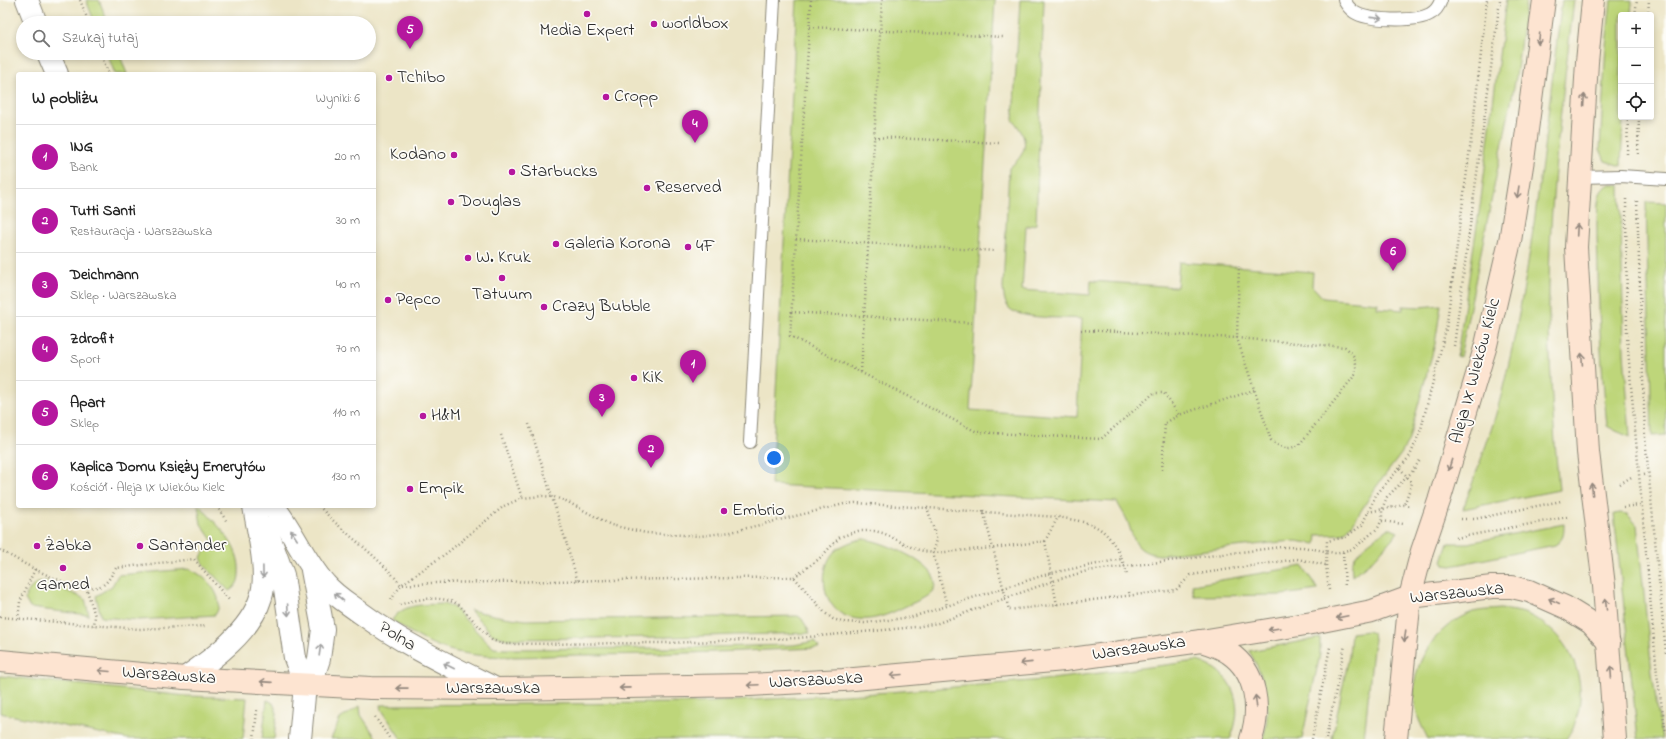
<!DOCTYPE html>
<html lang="pl">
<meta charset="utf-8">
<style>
body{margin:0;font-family:"Indie Flower",sans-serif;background:#f6f6f6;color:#222}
.controls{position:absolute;right:12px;top:12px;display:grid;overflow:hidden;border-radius:4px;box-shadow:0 2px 6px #0003}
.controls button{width:36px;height:36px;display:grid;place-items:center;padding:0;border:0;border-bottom:1px solid #e0e0e0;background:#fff;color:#222;font:20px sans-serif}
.you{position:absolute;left:774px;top:458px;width:14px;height:14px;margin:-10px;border:3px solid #fff;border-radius:50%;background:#1a73e8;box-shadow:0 0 0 6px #1a73e833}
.badge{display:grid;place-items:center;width:26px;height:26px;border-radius:50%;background:#b5179e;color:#fff;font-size:13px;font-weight:700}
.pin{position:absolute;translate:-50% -33px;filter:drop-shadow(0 1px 2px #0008)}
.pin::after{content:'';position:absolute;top:21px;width:14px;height:12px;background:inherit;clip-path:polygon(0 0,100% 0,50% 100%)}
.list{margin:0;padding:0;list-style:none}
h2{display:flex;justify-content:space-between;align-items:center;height:52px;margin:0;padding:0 16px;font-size:17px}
h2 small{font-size:13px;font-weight:400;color:#767676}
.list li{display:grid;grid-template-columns:26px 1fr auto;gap:12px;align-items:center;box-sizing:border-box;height:64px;padding:0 16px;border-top:1px solid #e0e0e0}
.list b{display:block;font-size:15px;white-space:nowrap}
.list p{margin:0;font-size:13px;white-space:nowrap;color:#767676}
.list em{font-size:13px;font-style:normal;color:#767676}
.icon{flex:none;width:22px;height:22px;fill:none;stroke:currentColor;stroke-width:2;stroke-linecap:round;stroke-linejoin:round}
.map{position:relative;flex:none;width:1666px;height:739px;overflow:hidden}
.search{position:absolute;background:#fff;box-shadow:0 2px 6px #0003;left:16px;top:16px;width:360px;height:44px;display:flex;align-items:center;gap:10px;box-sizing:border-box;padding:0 14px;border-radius:22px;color:#767676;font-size:15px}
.panel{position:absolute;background:#fff;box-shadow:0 2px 6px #0003;left:16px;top:72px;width:360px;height:436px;border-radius:4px}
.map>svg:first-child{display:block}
</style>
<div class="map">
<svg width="1666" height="739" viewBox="0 0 1666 739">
<rect width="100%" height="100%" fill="#fdfcf7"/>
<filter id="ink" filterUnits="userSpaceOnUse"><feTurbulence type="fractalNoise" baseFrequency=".025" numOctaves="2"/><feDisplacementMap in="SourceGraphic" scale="8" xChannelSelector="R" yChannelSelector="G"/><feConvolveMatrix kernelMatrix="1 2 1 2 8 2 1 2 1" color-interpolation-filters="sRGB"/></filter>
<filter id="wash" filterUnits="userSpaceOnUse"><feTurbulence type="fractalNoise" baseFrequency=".012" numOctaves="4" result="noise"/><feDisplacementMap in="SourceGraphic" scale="16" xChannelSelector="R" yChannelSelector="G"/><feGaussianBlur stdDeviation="0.9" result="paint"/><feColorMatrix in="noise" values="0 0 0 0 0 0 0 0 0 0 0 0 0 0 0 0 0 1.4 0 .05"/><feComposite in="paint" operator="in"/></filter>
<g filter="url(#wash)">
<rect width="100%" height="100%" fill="#ece5c6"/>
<g fill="#bed67a" stroke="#748052">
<polygon points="86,0 99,0 108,23 95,23"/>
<path d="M797,0h198l-25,410 107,7 5,-98c-17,-2 -62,1 -73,-11 -5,-6 -5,-12 -6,-20l6,-120c20,-16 20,-29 4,-48l7,-120h24l-8,224 -10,3 -4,63 68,5 1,-14 86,6 2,-25 134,10 -1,14 11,12 55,5 -1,5 26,2v-4l17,1 21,-2 -6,39 -27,98 -7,12 -25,33 -24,38 -10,9 -25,1 -1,9 -20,-3 -15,1 -121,13c-24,-2 -26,-14 -32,-33 -3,-7 -8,-14 -11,-20l-346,-17z"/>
<polygon points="1506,0 1526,0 1516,77 1460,357 1457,356 1481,199"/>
<path d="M1562,0h12c-11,94 -24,189 -25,284 -1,69 4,138 10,206l-96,19c14,-39 29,-77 39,-117 32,-128 43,-261 60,-392z"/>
<polygon points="1611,0 1632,0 1631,15 1621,15 1621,117 1623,117 1621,166 1605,161 1600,149 1606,45"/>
<polygon points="107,53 119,53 127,74 115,74"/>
<path d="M1607,185h13l4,167 6,85 -14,-6 -9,-5c-5,-51 -8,-101 -9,-152 0,-25 -3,-52 1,-77 1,-5 4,-9 8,-12z"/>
<polygon points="1646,202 1666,203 1666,435 1652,436"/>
<path d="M198,506h2c17,19 41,40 39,67 0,9 -3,14 -10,18l-24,-25 -4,-8 3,-7 14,-2 -17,-25z"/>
<polygon points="1620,513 1627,514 1637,525 1652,673 1662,739 1638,739 1614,514"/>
<path d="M1564,524c0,10 0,15 -9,21l-104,21 -7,-1 -2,-4 6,-18h20z"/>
<path d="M1387,529h4l7,3 -25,28 -21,16c0,-4 -1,-9 0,-13 2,-11 26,-27 35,-34z"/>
<path d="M863,539c17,1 85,28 70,51 -5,8 -21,13 -29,17 -18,9 -38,17 -58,9 -25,-10 -28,-48 -11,-65 8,-7 18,-10 28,-12z"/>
<polygon points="1303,566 1318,590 1282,595 1194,596 1192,585"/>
<path d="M188,569c16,4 40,29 27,46l-76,5 -38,-3 -5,-21 16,-10 6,-11z"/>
<path d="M45,581l40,18 4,16 -59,-7 -5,-9c3,-11 10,-16 20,-18z"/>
<path d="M443,604l10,3 35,36 6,5 11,1 160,-1 129,-3 21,-4 4,7c-82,3 -162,7 -244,7 -38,1 -80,5 -118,-3 -24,-5 -45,-18 -65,-32 12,-17 31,-15 51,-16z"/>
<path d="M1500,609c9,1 19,2 27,5 41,19 63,63 49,106 -2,7 -6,13 -10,19h-138c-3,-7 -8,-15 -10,-22 -15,-43 14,-91 55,-105 8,-2 19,-2 27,-3z"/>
<polygon points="470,610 503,617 526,620 798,616 802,619 810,633 666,637 507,639 493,635"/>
<polygon points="1368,631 1373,633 1374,639 1364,739 1332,739 1349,656 1351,633"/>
<path d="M1320,638v16l-18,85h-39c9,-32 3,-60 -14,-88z"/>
<path d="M1197,661c36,10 49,44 33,78h-829l-19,-29 -1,-5 314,-2 169,-9 180,-14z"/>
<polygon points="0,676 186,696 247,698 243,739 128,739 0,713"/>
<polygon points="267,700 273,703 277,713 274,739 262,739"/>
<polygon points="360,706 361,715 377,739 331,739 340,719"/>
</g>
</g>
<g filter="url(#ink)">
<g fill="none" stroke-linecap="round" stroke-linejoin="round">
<g stroke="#8c8878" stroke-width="14">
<g id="lane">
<path d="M1344,0c2,4 6,9 10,12 13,9 62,10 76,2 6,-3 9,-8 11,-14"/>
<polyline points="1579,177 1621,176 1666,179"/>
<polyline points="750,442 774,0"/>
</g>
</g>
<g stroke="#8c8878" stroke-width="24">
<g id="street">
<polyline points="27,0 36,23"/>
<polyline points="48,53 57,74"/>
<path d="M273,506c20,24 31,55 52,78 10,12 24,20 36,29 42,31 89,53 135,76"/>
<polyline points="266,528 283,575 295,658 305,685"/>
<path d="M185,678c28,-19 66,-47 76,-81 8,-25 -3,-65 -7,-91"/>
<polyline points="300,739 305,685 316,668 319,659 323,629 312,570"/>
</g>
</g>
<g stroke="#8c8878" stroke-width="24">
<g id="secondary">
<polyline points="1593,0 1587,62 1576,247 1588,452 1604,586 1615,739"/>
<path d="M1201,641c10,3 20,6 28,12 28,19 32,56 22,86"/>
<polyline points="0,661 185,678 371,688 496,689 749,685 843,680 1064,660 1201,641 1312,623 1372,611 1410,597 1492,587 1512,587 1529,591 1565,607 1591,623 1609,643"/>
<polyline points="1396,739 1410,597 1422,551 1439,501 1486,345 1510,241 1524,153 1544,0"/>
</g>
</g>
<g stroke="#8c8878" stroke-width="2.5" stroke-dasharray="1 3" stroke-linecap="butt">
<polyline points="80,0 89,23"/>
<polyline points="811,0 790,336 977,432 1101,439 1154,393 1164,393 1179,415 1254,390"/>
<polyline points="1635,15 1637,0"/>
<polyline points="1648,15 1649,0"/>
<polyline points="810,27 1004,37"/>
<polyline points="100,53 109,74"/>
<polyline points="874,137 1000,143"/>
<polyline points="1627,154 1628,117"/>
<polyline points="1638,154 1639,117"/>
<polyline points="1626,199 1627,337 1631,385 1657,674 1666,734"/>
<polyline points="1637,201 1645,437 1666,653"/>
<polyline points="796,239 995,251"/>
<polyline points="791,312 974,323"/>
<path d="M1081,330l156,8 108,9c10,8 13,15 10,28l-56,70c-11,5 -18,4 -28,-5l-34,-102 2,-72"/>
<polyline points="1454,346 1500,0"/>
<polyline points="861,372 882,0"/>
<polyline points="501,435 522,498"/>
<polyline points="1400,468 1412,483 1404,505"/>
<polyline points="1162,470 1165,423 1179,415"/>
<polyline points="1644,475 1648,474"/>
<polyline points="1620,484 1633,476"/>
<polyline points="217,506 227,522"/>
<path d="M319,506c26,29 59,49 82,79l47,-33 56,-46 18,-8 21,-2 11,1 12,4 45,24 35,8 54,3 31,-4 113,-28 11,-1 203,14c30,6 44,5 60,34 4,9 8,16 9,26"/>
<polyline points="927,507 937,540 933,553 947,606"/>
<polyline points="1623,507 1640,505"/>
<polyline points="983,510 1009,610 1176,590 1191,575 1297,559 1326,565"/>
<polyline points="1368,512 1404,505 1409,506"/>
<polyline points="1461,519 1475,519 1561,501"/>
<polyline points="1382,521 1403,524"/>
<polyline points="1456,538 1567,517"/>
<polyline points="1045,541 1057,605"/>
<polyline points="567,545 578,582"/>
<path d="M0,550c22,12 78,47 103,35 6,-4 9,-11 13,-17l78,-9 35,41"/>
<polyline points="1343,552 1345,588"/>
<polyline points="794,577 819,559 840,537 858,531 874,531 883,533 915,549 933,553 993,548 1045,541 1058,517"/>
<polyline points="86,587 95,616 94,626"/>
<polyline points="1329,590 1326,565 1327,541 1346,537 1362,525 1376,495 1410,456 1421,429 1446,329 1472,133 1487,0"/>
<polyline points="1129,592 1130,596"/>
<polyline points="391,600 401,585 431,583 794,577 825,613 833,619 842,622 864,623 912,617 1051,573 1122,559"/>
<path d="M400,605c17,-7 43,-10 59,0l33,35 12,4 162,-1 132,-5 118,-11 22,-4 115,-42 34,-10 194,-24h22l32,6 18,-4 25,-21 4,-9v-10l5,-12 25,-25 8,-12"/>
<polyline points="0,617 139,629 205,626"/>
<polyline points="18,619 20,602 35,569"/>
<polyline points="375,717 390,739"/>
<polyline points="254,739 257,710"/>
<polyline points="1312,739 1330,647"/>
<polyline points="1326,739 1345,645"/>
</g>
<use href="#lane" stroke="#fff" stroke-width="12"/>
<use href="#street" stroke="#fff" stroke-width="22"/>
<use href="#secondary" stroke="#fde4d1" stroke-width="22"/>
<polyline stroke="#8c8878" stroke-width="2.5" stroke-dasharray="1 3" stroke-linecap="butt" points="529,424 567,545"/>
</g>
<defs><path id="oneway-shaft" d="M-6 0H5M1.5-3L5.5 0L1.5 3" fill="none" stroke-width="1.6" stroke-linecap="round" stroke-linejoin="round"/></defs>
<g stroke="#a0a0a0">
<use href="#oneway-shaft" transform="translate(1376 18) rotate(6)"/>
<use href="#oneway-shaft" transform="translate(294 535) rotate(-123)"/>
<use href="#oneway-shaft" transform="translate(263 572) rotate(89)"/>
<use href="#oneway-shaft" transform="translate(339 597) rotate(-140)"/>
<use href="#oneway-shaft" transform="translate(288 610) rotate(86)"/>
<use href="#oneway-shaft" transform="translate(320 650) rotate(-82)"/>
<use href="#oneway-shaft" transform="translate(449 666) rotate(-153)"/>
</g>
<g stroke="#94887e">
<use href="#oneway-shaft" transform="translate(1539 39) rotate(97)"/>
<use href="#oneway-shaft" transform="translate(1584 100) rotate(-86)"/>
<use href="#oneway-shaft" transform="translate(1518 192) rotate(99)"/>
<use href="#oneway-shaft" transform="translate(1577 230) rotate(-87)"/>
<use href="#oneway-shaft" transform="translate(1582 359) rotate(-94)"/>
<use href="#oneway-shaft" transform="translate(1450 465) rotate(107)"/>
<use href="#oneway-shaft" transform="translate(1592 489) rotate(-96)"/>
<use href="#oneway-shaft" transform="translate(1554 601) rotate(-155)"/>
<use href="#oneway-shaft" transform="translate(1606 604) rotate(-95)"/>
<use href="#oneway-shaft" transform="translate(1342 617) rotate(168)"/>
<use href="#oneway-shaft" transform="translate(1274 629) rotate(171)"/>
<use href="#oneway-shaft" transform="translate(1405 636) rotate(97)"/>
<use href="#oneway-shaft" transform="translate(1026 663) rotate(174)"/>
<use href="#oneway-shaft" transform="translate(104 671) rotate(-175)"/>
<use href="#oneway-shaft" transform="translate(1611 672) rotate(-94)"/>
<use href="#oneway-shaft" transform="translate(896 675) rotate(175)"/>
<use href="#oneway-shaft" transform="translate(266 682) rotate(-176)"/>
<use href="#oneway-shaft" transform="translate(753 685) rotate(177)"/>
<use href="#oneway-shaft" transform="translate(402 688) rotate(-179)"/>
<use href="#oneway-shaft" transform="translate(625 688) rotate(179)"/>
<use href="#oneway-shaft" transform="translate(1256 701) rotate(-97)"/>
</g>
</g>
<g fill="#b5179e" stroke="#fdfcf7" stroke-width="1.5">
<circle cx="587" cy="14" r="4"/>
<circle cx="654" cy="24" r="4"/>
<circle cx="389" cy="78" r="4"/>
<circle cx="606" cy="97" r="4"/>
<circle cx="454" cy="155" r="4"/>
<circle cx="512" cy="172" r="4"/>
<circle cx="647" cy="188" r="4"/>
<circle cx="451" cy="202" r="4"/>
<circle cx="556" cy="244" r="4"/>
<circle cx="688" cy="247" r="4"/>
<circle cx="468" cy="258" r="4"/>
<circle cx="502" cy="278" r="4"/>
<circle cx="388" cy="300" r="4"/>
<circle cx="544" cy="307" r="4"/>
<circle cx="634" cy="378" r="4"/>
<circle cx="423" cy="416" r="4"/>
<circle cx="410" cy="489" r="4"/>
<circle cx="724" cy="511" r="4"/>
<circle cx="37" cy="546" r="4"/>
<circle cx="140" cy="546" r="4"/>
<circle cx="63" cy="568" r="4"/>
</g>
<g text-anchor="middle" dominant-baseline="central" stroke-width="3.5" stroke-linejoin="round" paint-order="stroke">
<g font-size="18" fill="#2b2b2b" stroke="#fdfcf7" text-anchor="start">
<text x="662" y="24">worldbox</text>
<text x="587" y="31" text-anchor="middle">Media Expert</text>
<text x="397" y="78">Tchibo</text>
<text x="614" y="97">Cropp</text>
<text x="446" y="155" text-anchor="end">Kodano</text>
<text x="520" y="172">Starbucks</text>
<text x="655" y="188">Reserved</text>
<text x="459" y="202">Douglas</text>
<text x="564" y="244">Galeria Korona</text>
<text x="696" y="247">4F</text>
<text x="476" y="258">W. Kruk</text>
<text x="502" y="295" text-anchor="middle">Tatuum</text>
<text x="396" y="300">Pepco</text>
<text x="552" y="307">Crazy Bubble</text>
<text x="642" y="378">KiK</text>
<text x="431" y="416">H&amp;M</text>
<text x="418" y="489">Empik</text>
<text x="732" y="511">Embrio</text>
<text x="45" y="546">Żabka</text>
<text x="148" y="546">Santander</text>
<text x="63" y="585" text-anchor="middle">Gamed</text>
</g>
<g font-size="18" fill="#2b2b2b" stroke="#fdfcf7">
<text transform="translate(1476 371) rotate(-75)">Aleja IX Wieków Kielc</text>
<text transform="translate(1457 594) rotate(-6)">Warszawska</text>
<text transform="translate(397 637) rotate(32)">Polna</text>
<text transform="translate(1139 649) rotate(-8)">Warszawska</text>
<text transform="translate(169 676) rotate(4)">Warszawska</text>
<text transform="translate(816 681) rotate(-3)">Warszawska</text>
<text x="493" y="689">Warszawska</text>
</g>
</g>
</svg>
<div class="controls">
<button>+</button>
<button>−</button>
<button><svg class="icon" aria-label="locate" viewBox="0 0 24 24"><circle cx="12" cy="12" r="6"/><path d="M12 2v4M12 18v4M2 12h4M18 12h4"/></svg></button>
</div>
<div class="you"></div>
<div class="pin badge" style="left:693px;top:383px">1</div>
<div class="pin badge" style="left:651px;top:468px">2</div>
<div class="pin badge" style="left:602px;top:417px">3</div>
<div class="pin badge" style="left:695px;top:143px">4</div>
<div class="pin badge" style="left:410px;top:49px">5</div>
<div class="pin badge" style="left:1393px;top:271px">6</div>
<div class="search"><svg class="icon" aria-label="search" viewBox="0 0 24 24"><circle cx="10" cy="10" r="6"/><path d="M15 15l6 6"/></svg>Szukaj tutaj</div>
<section class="panel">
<h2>W pobliżu<small>Wyniki: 6</small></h2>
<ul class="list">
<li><span class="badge">1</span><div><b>ING</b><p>Bank</p></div><em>20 m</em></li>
<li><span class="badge">2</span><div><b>Tutti Santi</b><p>Restauracja · Warszawska</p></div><em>30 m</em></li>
<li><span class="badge">3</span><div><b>Deichmann</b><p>Sklep · Warszawska</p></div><em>40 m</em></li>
<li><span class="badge">4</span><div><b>Zdrofit</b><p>Sport</p></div><em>70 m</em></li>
<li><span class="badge">5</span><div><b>Apart</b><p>Sklep</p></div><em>110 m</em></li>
<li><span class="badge">6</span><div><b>Kaplica Domu Księży Emerytów</b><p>Kościół · Aleja IX Wieków Kielc</p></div><em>130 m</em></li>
</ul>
</section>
</div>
